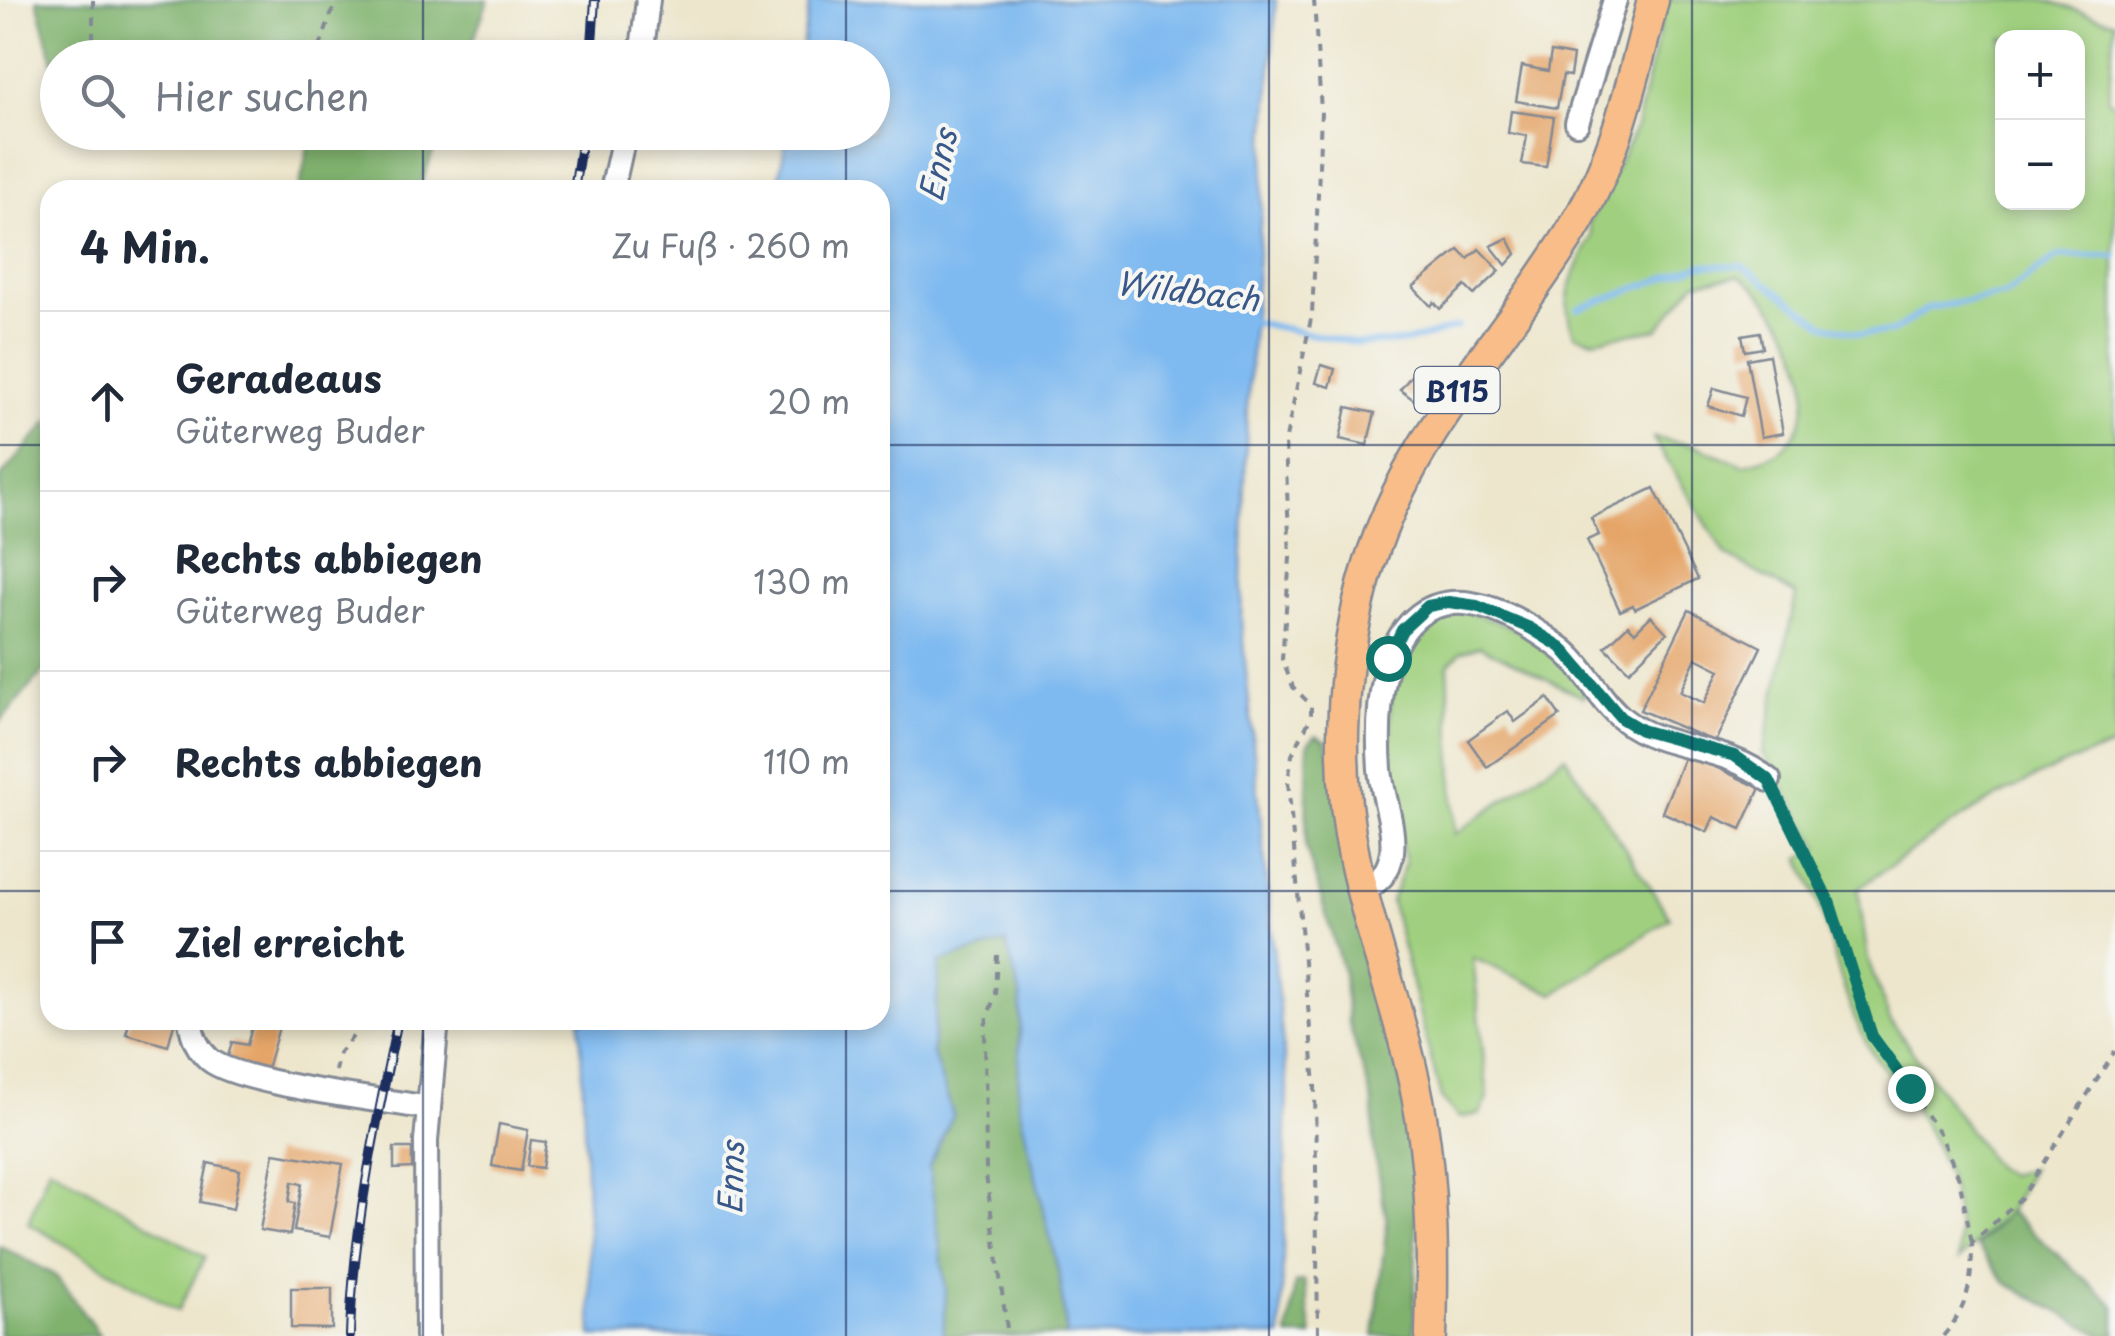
<!DOCTYPE html>
<html lang="de">
<meta charset="utf-8">
<style>
body{margin:0;font-family:"Playpen Sans",sans-serif;background:#f2f2f3;color:#1f2937}
.controls{position:absolute;right:30px;top:30px;display:grid;overflow:hidden;border-radius:20px;box-shadow:0 5px 15px #0003}
.controls button{width:90px;height:90px;display:grid;place-items:center;padding:0;border:0;border-bottom:2px solid #e0e1e3;background:#fff;color:#1f2937;font:50px sans-serif}
.stop{position:absolute;width:30px;height:30px;margin:-22px;border:8px solid #0f766e;border-radius:50%;background:#fff}
.stop.end{background:#0f766e;border-color:#fff;box-shadow:0 2px 10px #0008}
.list{margin:0;padding:0;list-style:none}
h2{display:flex;justify-content:space-between;align-items:center;height:130px;margin:0;padding:0 40px;font-size:42px}
h2 small{font-size:32px;font-weight:400;color:#747a83}
.list li{display:grid;grid-template-columns:65px 1fr auto;gap:30px;align-items:center;box-sizing:border-box;height:180px;padding:0 40px;border-top:2px solid #e0e1e3}
.list b{display:block;font-size:38px;white-space:nowrap}
.list p{margin:0;font-size:32px;white-space:nowrap;color:#747a83}
.list em{font-size:32px;font-style:normal;color:#747a83}
.icon{flex:none;width:55px;height:55px;fill:none;stroke:currentColor;stroke-width:2;stroke-linecap:round;stroke-linejoin:round}
.map{position:relative;flex:none;width:2115px;height:1336px;overflow:hidden}
.search{position:absolute;background:#fff;box-shadow:0 5px 15px #0003;left:40px;top:40px;width:850px;height:110px;display:flex;align-items:center;gap:25px;box-sizing:border-box;padding:0 35px;border-radius:55px;color:#747a83;font-size:38px}
.panel{position:absolute;background:#fff;box-shadow:0 5px 15px #0003;left:40px;top:180px;width:850px;height:850px;border-radius:30px}
.map>svg:first-child{display:block}
</style>
<div class="map">
<svg width="2115" height="1336" viewBox="0 0 2115 1336">
<rect width="100%" height="100%" fill="#f6f6f2"/>
<filter id="ink" filterUnits="userSpaceOnUse"><feTurbulence type="fractalNoise" baseFrequency=".01" numOctaves="2"/><feDisplacementMap in="SourceGraphic" scale="20" xChannelSelector="R" yChannelSelector="G"/><feConvolveMatrix kernelMatrix="1 2 1 2 8 2 1 2 1" color-interpolation-filters="sRGB"/></filter>
<filter id="wash" filterUnits="userSpaceOnUse"><feTurbulence type="fractalNoise" baseFrequency=".0048" numOctaves="4" result="noise"/><feDisplacementMap in="SourceGraphic" scale="40" xChannelSelector="R" yChannelSelector="G"/><feGaussianBlur stdDeviation="2.25" result="paint"/><feColorMatrix in="noise" values="0 0 0 0 0 0 0 0 0 0 0 0 0 0 0 0 0 1.4 0 .05"/><feComposite in="paint" operator="in"/></filter>
<g filter="url(#wash)">
<rect width="100%" height="100%" fill="#ede6cc"/>
<g fill="#a0d07f" stroke="#5e806e" stroke-width="2.5" fill-rule="evenodd">
<path d="M1667,0h376l72,22 -7,78 7,3v643c-96,29 -177,85 -257,143l10,71 22,60 106,148 13,7 23,-7 -23,43 -50,49c2,-65 -17,-112 -54,-165 -11,-16 -27,-31 -37,-49 -32,-59 -38,-127 -68,-188l20,-10 -57,-95 33,-158 -70,-40 -73,-117 41,7 49,20c11,-4 27,-7 36,-14 59,-47 10,-141 -39,-175l-44,6 -38,47 -65,11 -18,-5c-19,-35 2,-66 17,-99l-3,-13 46,-93zM2002,38h76v164h-76z"/>
<polygon points="1458,608 1541,638 1588,694 1583,697 1480,646 1461,652 1448,666 1455,834 1565,756 1670,918 1554,994 1473,958 1488,1099 1480,1114 1459,1118 1441,1098 1391,901 1405,863 1391,793 1390,682 1413,622"/>
<polygon points="49,1166 205,1257 178,1311 28,1223"/>
</g>
<g fill="#80b26e" stroke="#4e7066" stroke-width="2.5">
<polygon points="37,0 488,0 467,57 58,58 57,77"/>
<polygon points="311,133 311,132 440,133 419,190 299,190"/>
<polygon points="50,420 50,663 0,722 0,478"/>
<polygon points="1316,735 1327,741 1404,1095 1417,1190 1414,1336 1374,1336 1387,1222 1374,1153 1373,1103 1348,1021 1343,972 1306,847 1308,743"/>
<polygon points="1006,942 1021,998 1018,1102 1060,1278 1067,1336 943,1336 946,1292 929,1166 953,1115 932,1051 940,961"/>
<polygon points="2009,1211 2115,1306 2115,1336 2103,1336 2006,1283 1977,1246"/>
<polygon points="0,1246 55,1275 100,1336 0,1336"/>
<polygon points="1304,1281 1312,1336 1288,1336 1295,1283"/>
</g>
<polygon fill="#7eb9f0" stroke="#4c74a7" stroke-width="2.5" points="810,0 1276,0 1247,412 1241,620 1287,1087 1281,1336 1067,1336 1060,1278 1018,1102 1021,998 1006,942 940,962 932,1051 953,1115 929,1166 946,1292 943,1336 592,1336 580,1020 880,1020 880,190 777,190 787,133 872,132 872,58 800,57"/>
<g fill="none" stroke-linecap="round" stroke-linejoin="round">
<g stroke="#7eb9f0" stroke-width="6">
<polyline points="1578,309 1701,265 1742,266 1823,324 1861,334 1893,332 1928,308 2005,295 2058,256 2115,256"/>
<polyline points="1249,321 1358,344 1406,342 1458,327"/>
</g>
</g>
<g id="blocks">
<g fill="#e5a567" fill-rule="evenodd">
<polygon points="1551,52 1573,56 1570,76 1563,75 1557,108 1516,101 1522,66 1548,71"/>
<polygon points="1511,111 1554,117 1546,167 1522,164 1527,136 1508,133"/>
<polygon points="1508,238 1516,254 1506,265 1491,246"/>
<polygon points="1479,249 1500,271 1474,295 1465,286 1440,309 1434,302 1431,306 1413,287 1459,250 1468,259"/>
<polygon points="1760,332 1763,348 1745,351 1742,335"/>
<polygon points="1769,355 1783,433 1761,437 1747,359"/>
<polygon points="1321,365 1335,369 1330,387 1316,383"/>
<polygon points="1411,376 1427,388 1417,402 1400,390"/>
<polygon points="1714,388 1746,397 1741,416 1708,406"/>
<polygon points="1347,407 1375,413 1367,445 1340,439"/>
<polygon points="1654,488 1698,579 1635,609 1633,605 1620,611 1587,540 1599,535 1591,518"/>
<path d="M1689,610l72,37 -46,95 -75,-32zM1696,658l24,12 -16,33 -24,-11z"/>
<polygon points="1651,616 1667,633 1629,671 1605,647 1628,625 1635,632"/>
<polygon points="1548,698 1560,716 1487,767 1468,740 1508,711 1515,722"/>
<polygon points="1686,753 1760,788 1741,829 1714,817 1707,832 1662,812"/>
<polygon points="130,1020 175,1020 168,1046 126,1034"/>
<polygon points="254,1020 281,1020 265,1076 226,1064 232,1042 247,1045"/>
<polygon points="499,1124 528,1130 521,1171 492,1166"/>
<polygon points="531,1140 546,1142 542,1168 527,1166"/>
<polygon points="394,1148 412,1148 412,1168 394,1169"/>
<polygon points="274,1153 343,1164 330,1237 294,1231 302,1184 292,1182 289,1202 295,1203 290,1235 260,1230"/>
<polygon points="208,1163 240,1170 233,1209 200,1202"/>
<polygon points="291,1288 332,1288 332,1329 291,1328"/>
</g>
</g>
</g>
<g filter="url(#ink)">
<use href="#blocks" fill-opacity="0" stroke="#848a95" stroke-width="2.5"/>
<g fill="none" stroke-linecap="round" stroke-linejoin="round">
<g stroke="#848a95" stroke-width="28">
<g id="minor">
<polyline points="641,58 648,0"/>
<polyline points="1577,123 1615,0"/>
<polyline points="612,190 625,132"/>
<path d="M1362,892c17,-11 27,-19 30,-40 3,-28 -10,-56 -12,-83 -10,-138 44,-222 178,-123 27,19 40,54 66,74 41,32 99,23 145,60"/>
<path d="M190,1020c2,16 8,30 20,40 30,24 174,40 219,48"/>
<polyline points="427,1336 426,1141 437,1020"/>
</g>
</g>
<g stroke="#848a95" stroke-width="35">
<path id="major" d="M1431,1336c2,-73 2,-146 -10,-219 -14,-87 -48,-170 -66,-256 -18,-83 -15,-173 3,-255 34,-156 132,-244 212,-372 45,-71 63,-154 83,-234"/>
</g>
<g stroke="#848a95" stroke-width="4" stroke-dasharray="8 8" stroke-linecap="butt">
<polyline points="93,0 93,58"/>
<polyline points="1314,0 1321,111 1318,195 1312,314 1285,443 1290,558 1282,659 1293,687 1311,705 1311,717 1292,755 1288,781 1315,1085 1318,1336"/>
<polyline points="308,58 320,47 336,0"/>
<polyline points="1779,798 1830,904 1872,1036 1941,1136 1959,1178 1972,1243"/>
<polyline points="997,955 995,994 985,1026 986,1175 1008,1336"/>
<polyline points="335,1071 339,1053 367,1020"/>
<path d="M1943,1336c26,-30 29,-54 29,-93l51,-47 92,-145"/>
</g>
<use href="#minor" stroke="#fff" stroke-width="22"/>
<use href="#major" stroke="#f9bd89" stroke-width="30"/>
<g stroke="#1b2f5e" stroke-width="10">
<g id="rail">
<polyline points="591,58 595,0"/>
<polyline points="574,190 583,132"/>
<path d="M350,1336c3,-106 26,-213 48,-316"/>
</g>
</g>
<use href="#rail" stroke="#f6f6f2" stroke-width="6" stroke-dasharray="19" stroke-linecap="butt"/>
</g>
</g>
<g fill="none" stroke-linecap="round" stroke-linejoin="round" filter="url(#ink)">
<polyline stroke="#0f766e" stroke-width="12" points="1388,658 1402,630 1428,606 1449,602 1477,606 1530,628 1561,647 1621,718 1641,730 1735,756 1769,780 1830,904 1872,1036 1910,1088"/>
</g>
<path fill="none" stroke="#1b2f5e" stroke-width="2.5" stroke-opacity="0.55" d="M423,0v58M846,0v58M1269,0v1336M1692,0v1336M423,132v58M846,132v58M0,445h50M880,445h1235M0,891h50M880,891h1235M423,1020v316M846,1020v316"/>
<g text-anchor="middle" dominant-baseline="central" stroke-width="8" stroke-linejoin="round" paint-order="stroke">
<rect fill="#f6f6f2" stroke="#5d6b8a" stroke-width="2.5" x="1414.5" y="367" width="85" height="46" rx="8"/>
<g font-size="28" font-weight="bold" fill="#1b2f5e">
<text x="1457" y="390">B115</text>
</g>
<g font-size="32" font-style="italic" fill="#39588a" stroke="#f6f6f2">
<text transform="translate(937 165) rotate(-77)">Enns</text>
<text transform="translate(1188 290) rotate(7)">Wildbach</text>
<text transform="translate(730 1178) rotate(-88)">Enns</text>
</g>
</g>
</svg>
<div class="controls">
<button>+</button>
<button>−</button>
</div>
<div class="stop" style="left:1388px;top:658px"></div>
<div class="stop end" style="left:1910px;top:1088px"></div>
<div class="search"><svg class="icon" aria-label="search" viewBox="0 0 24 24"><circle cx="10" cy="10" r="6"/><path d="M15 15l6 6"/></svg>Hier suchen</div>
<section class="panel">
<h2>4 Min.<small>Zu Fuß · 260 m</small></h2>
<ul class="list">
<li><svg class="icon" aria-label="ahead" viewBox="0 0 24 24"><path d="M12 20V5M6 11l6-6 6 6"/></svg><div><b>Geradeaus</b><p>Güterweg Buder</p></div><em>20 m</em></li>
<li><svg class="icon" aria-label="right" viewBox="0 0 24 24"><path d="M7 20v-9h11M14 6l5 5-5 5"/></svg><div><b>Rechts abbiegen</b><p>Güterweg Buder</p></div><em>130 m</em></li>
<li><svg class="icon" aria-label="right" viewBox="0 0 24 24"><path d="M7 20v-9h11M14 6l5 5-5 5"/></svg><div><b>Rechts abbiegen</b></div><em>110 m</em></li>
<li><svg class="icon" aria-label="arrive" viewBox="0 0 24 24"><path d="M6 21V4h12l-3 4 3 4H6"/></svg><div><b>Ziel erreicht</b></div></li>
</ul>
</section>
</div>
